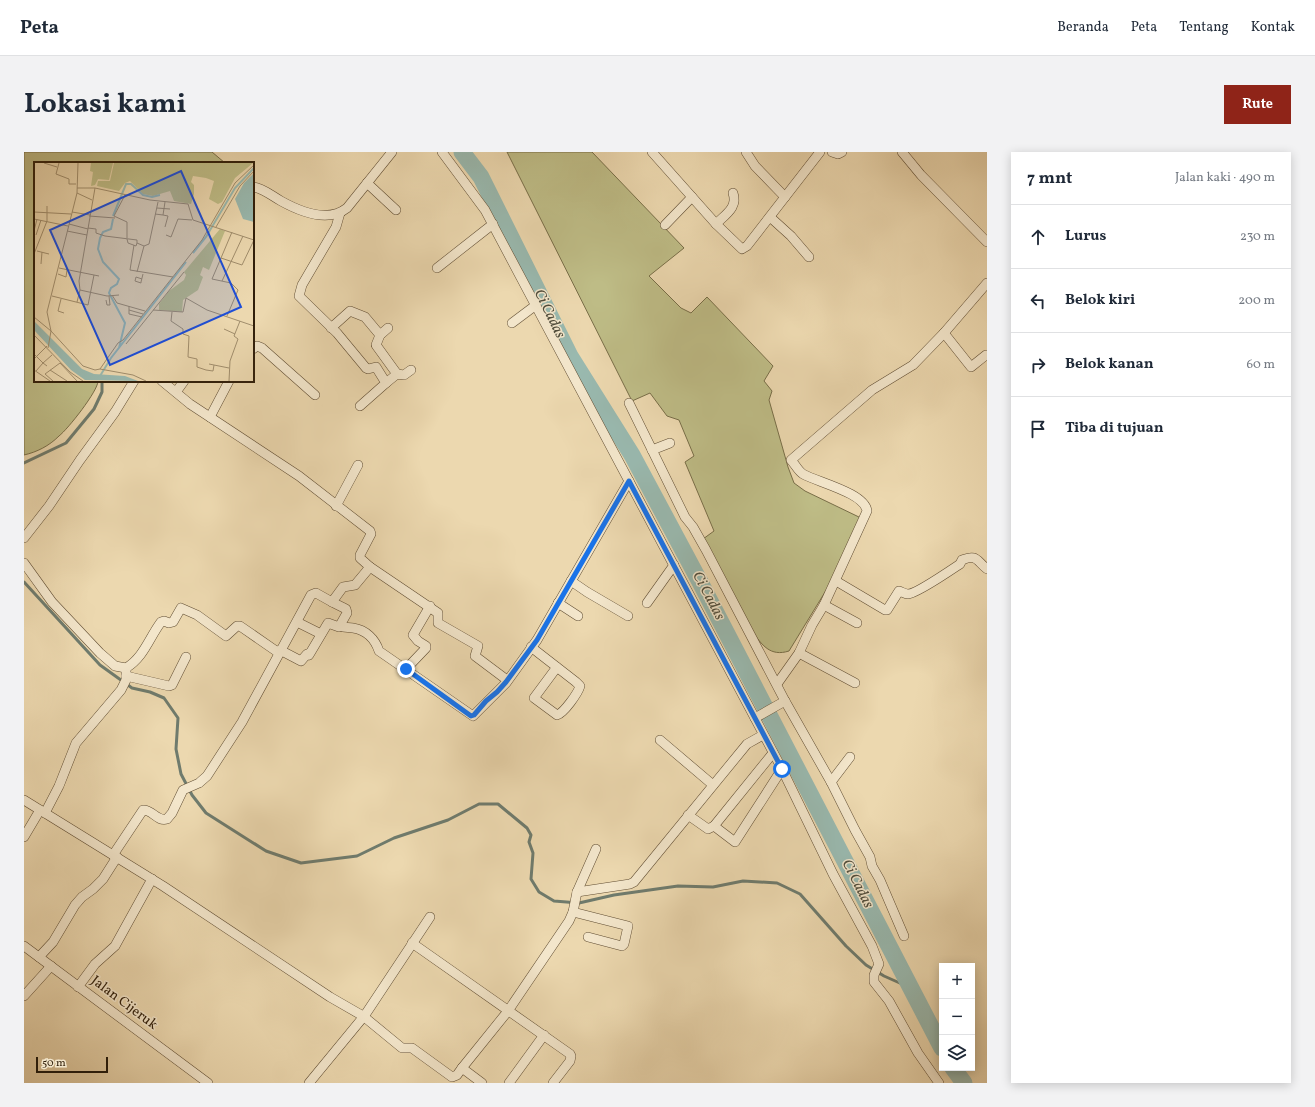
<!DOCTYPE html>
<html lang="id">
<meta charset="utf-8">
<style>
body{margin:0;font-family:Vollkorn,serif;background:#f2f2f3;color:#1f2937}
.controls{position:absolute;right:12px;bottom:12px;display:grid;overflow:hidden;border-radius:0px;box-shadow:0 2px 10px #0003}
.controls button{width:36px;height:36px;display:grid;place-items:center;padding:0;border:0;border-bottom:1px solid #e0e1e3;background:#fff;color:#1f2937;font:20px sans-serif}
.scale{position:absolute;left:12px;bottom:10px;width:72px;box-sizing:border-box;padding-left:4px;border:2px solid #311f0a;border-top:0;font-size:11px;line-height:14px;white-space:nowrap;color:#311f0a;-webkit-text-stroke:3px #f3e6cb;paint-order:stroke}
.stop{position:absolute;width:12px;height:12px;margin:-9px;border:3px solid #1a73e8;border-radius:50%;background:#fff}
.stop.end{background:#1a73e8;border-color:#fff;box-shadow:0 1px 4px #0008}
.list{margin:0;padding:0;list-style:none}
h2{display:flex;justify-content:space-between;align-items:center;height:52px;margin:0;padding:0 16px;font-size:17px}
h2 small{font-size:13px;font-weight:400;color:#747a83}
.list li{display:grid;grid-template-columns:26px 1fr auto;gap:12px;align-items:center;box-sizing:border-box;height:64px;padding:0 16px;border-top:1px solid #e0e1e3}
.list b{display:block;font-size:15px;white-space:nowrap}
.list em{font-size:13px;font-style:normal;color:#747a83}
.icon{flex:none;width:22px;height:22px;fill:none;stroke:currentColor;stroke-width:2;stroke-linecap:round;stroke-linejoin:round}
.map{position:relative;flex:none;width:963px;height:931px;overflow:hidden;border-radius:0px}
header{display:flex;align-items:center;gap:24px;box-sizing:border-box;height:56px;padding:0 20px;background:#fff;border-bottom:1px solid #e0e1e3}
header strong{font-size:19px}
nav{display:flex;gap:22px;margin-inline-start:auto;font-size:14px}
.intro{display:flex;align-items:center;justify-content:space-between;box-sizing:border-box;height:96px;padding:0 24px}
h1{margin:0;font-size:28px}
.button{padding:10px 18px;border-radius:0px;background:#8f2418;color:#fff;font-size:14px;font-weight:700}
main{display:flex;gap:24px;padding:0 24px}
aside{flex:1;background:#fff;border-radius:0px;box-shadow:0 2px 10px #0003}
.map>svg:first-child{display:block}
</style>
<header>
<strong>Peta</strong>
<nav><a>Beranda</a><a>Peta</a><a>Tentang</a><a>Kontak</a></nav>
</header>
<div class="intro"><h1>Lokasi kami</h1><a class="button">Rute</a></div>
<main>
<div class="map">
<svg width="963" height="931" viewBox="0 0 963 931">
<rect width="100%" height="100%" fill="#ecd8af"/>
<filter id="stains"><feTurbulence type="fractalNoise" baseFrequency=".005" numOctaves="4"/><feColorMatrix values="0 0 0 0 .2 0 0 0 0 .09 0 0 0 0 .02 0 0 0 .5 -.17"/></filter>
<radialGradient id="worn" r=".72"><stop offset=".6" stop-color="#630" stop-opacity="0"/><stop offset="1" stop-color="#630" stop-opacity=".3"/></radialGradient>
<g fill="#bebc86" stroke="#786e48">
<path d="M0,0h188l13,11h-190v218h63c0,10 -30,48 -39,55 -10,10 -22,16 -35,19z"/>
<path d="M483,0h85l92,96 -35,28 32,32 10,5 16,-16 66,69 -9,15 8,10 -3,9 19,67 6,16 11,8 56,27 -28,61 -44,72c-19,6 -27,-6 -37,-20l-49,-92 11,-8 -29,-69 9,-6 -15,-36 -12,-4 -17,-23 -18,8z"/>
</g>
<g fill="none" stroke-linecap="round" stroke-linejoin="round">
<g stroke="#6f7b6d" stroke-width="3">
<polyline points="0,311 42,291 70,257 78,240 78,229"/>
<polyline points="0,430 76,513 108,536 126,540 140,546 154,566 152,597 157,622 168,643 182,661 242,699 277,711 333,704 370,686 424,668 455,652 474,652 503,676 507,683 505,690 509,701 507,727 515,740 530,749 555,751 590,743 654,734 689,735 719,729 753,731 776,742 822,794 842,813 860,824 887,836"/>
</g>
<g stroke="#99b9af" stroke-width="17">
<polyline points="438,0 457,25 546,204 608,303 676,430 918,896"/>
<polyline points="929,916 940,931"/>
</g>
<g stroke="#604d33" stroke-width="10">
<g id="minor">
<polyline points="418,0 461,58 758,617 809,722 848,794 855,812 850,823 850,830 865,849 894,901 915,931"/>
<polyline points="628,0 692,72 718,97 723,94 796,0"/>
<polyline points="722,0 731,14 761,45"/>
<polyline points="808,0 814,2 818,0"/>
<polyline points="878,0 897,23 963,90"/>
<polyline points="343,31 372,58"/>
<path d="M229,35c10,1 19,9 28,14 18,10 47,22 66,7l45,-56"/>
<polyline points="316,61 312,75 278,133 275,144 313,181 342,216 344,217 352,215 362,231 336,254"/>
<polyline points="746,65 767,84 785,105"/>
<path d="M692,72c10,-10 22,-17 17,-31"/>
<polyline points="641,73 668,45"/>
<polyline points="413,116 469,72"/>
<polyline points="488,171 512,153"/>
<polyline points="307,176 326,159 341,165 356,183"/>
<polyline points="364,176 356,183 352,193 373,222"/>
<polyline points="920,181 947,215 962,203"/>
<polyline points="229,197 233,194 238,196 291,243"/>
<polyline points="362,231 373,222 380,223 387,218"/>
<polyline points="152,240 160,229"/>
<polyline points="605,251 661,365 669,375 682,398 761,549 807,630 831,678 846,705 848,714 856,728 880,784"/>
<polyline points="186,265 205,229"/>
<polyline points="628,298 646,291"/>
<polyline points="312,354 334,313"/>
<polyline points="0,386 25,354 56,308 91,260 110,229"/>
<path d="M0,411l28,39 48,51 15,13 11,2c18,-11 23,-30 35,-46l3,-1 5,2 4,-1 8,-14 16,7 29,21 11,-10h3l39,27"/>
<polyline points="346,415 414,461 414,471 454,494 451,504 483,528"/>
<polyline points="547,429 563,440 604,464"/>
<path d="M812,429l49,29h2l12,-19c3,1 6,3 9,3 8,0 43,-24 52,-30l2,-4c15,-6 14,0 25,9"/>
<polyline points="534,451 554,464"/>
<polyline points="623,451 650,413"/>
<polyline points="800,453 833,471"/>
<polyline points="273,470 297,482"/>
<path d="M316,474c5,2 8,1 13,2 13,2 22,11 26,23l94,65 33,-33 31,-43 92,-159"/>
<path d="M507,495l45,35 4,4c-2,7 -16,27 -23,29l-23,-17 23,-31"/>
<polyline points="256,498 277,509 283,502 285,503 304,471 315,475 323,461 322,457 308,450"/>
<polyline points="775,501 831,531"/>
<polyline points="382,517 402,496 402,494 394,489 389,483 406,454"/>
<polyline points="102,524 145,534 148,533 162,505"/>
<path d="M753,532l22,-31 13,-28 12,-20 43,-94c-2,-18 -50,-29 -64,-37 -5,-3 -8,-10 -12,-14l81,-70 41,-25 31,-32 43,-50"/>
<polyline points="731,566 761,549"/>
<polyline points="636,588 689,633"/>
<polyline points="807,630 826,605"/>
<polyline points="0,648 139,734 306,845 339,864 378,896 388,896 428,925 433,923 438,916"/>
<polyline points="21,661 35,634 52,591 97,538 102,528 102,516"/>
<polyline points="664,663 684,677 690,674 711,690 758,617"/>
<polyline points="690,674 749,601"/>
<polyline points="0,685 16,658"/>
<path d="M89,703l30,-45c9,-1 14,12 24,9l5,-6 11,-23 16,-7 8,-7 35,-54 69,-127 5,-2 16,9 11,-15 12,-2 15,-18 -10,-9v-3l11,-21 -1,-3 -71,-55 -109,-72 -28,-23"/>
<polyline points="553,740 606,732 610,730 723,592 739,583"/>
<polyline points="549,760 604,774 600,792 598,794 564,785"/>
<polyline points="388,791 546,902 547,904 546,909 529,931"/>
<polyline points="0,794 184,931"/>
<polyline points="15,805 29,790 51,753 58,745 69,737 79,727 93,705"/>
<polyline points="54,835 71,812 91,794 128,727"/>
<polyline points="0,844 27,814"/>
<polyline points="285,931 341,863 406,765"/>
<polyline points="458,931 438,916 484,859 545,769 549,760 553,740 572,697"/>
<polyline points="485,931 520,883"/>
</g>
</g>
<use href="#minor" stroke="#f3e6cb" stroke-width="9"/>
</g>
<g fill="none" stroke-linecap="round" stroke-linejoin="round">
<polyline stroke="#1a73e8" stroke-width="5" points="382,517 447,564 450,563 462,549 473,540 482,530 513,488 605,329 758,617"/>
</g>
<g text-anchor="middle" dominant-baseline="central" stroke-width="3" stroke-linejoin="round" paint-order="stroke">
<g font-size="14" fill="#311f0a" stroke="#f3e6cb">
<text transform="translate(100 851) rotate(37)">Jalan Cijeruk</text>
</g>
<g font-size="15" font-style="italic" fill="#504d3c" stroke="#f3e6cb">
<text transform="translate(525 162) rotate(64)">Ci Cadas</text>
<text transform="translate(684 444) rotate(62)">Ci Cadas</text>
<text transform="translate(833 732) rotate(63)">Ci Cadas</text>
</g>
</g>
<g transform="translate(10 10)">
<rect width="220" height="220" fill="#ecd8af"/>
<path d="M57,1h22l-4,17 -11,-1 -3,6 -4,1 2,-14 -3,-1zM80,1h139l-18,15 -13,24 -4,2 -9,-5 5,-18 -8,-3 -13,-2 -2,6 3,3v9l-3,10 -17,-3 -4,-10 -17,5 -10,-2 -13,-13 -5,2 -6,8 -22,-5 1,-5h12zM186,67l5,2 -16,39 -6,-3 -3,8 3,2 -5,13 -15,10 -1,12 -23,-2v-6l10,-13 15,-11 2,-5 -2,-3z" fill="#bebc86"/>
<path d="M220,11v49l-11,-3 -8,-20 9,-16zM0,159l48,48 12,5 31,2 13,5 -53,-1 -14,-10 -37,-40z" fill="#99b9af"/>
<path fill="none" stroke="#99b9af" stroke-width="2" d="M79,54l13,-32h5l12,11 9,2 8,-2M79,57l-2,10 -8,3 -3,6 -2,11 5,13 16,17 -2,5 -6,4 -2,5 16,30 -6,25M159,91l13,-16 29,-49 19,-20M66,214l11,-18 75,-96"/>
<path fill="none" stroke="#a18e6d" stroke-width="1" d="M10,1l13,4M25,1l-3,11 13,5v5h7M43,26h18l55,12 38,4 5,16 61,20M43,31l15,7M91,33l-11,21 13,6v16M123,46l13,1M0,50l37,2M38,50l18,3M121,52l8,1 2,-13M129,53l5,1 -3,11M55,54l26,2M0,57l34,7M35,62l19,5M182,65l24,-41 14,-15M54,66l8,1v4l9,3 32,4v3l7,3 5,-2 9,-42M0,69l3,-12M33,69l20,4M198,70l-11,26 21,7 12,-25M2,73l5,-15M132,73l5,2 7,-18 14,1M93,77l1,4 8,3 1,-3M100,83l-4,25 43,7M3,89l12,3M0,92l13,-33v-15M187,96l-9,21 19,4 7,7 -11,26M7,102l1,-12M25,106l40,8M103,110l7,-26M24,112l8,3 1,-7M108,117l-6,-2 -1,4 6,2v-1l2,-8M188,119l21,-45M46,128l-1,-9 16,-93M78,133l5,8 28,8M18,134l36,9 6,-30M27,137l-3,12 6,2M72,138l1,5h3l-1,-9M43,140l3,-12 27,6 12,-1M95,144v8l13,3M95,148l14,4M119,148l30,2 3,-14 21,12 47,16M138,150l-1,9 12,8v5l6,2 -1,21 9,2v8l9,3 7,1 1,-6M0,155l17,14 32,35 12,4 5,-1 33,6 13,6M190,167l11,5M0,173l36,37 13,9M92,182l58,-72M14,186l3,-17 -4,-19 30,-119 1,-30M0,192l9,9 9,-8M0,197l13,-13M175,202l20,4M66,207l18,-26 5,-3 79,-100 33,-57 19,-18M0,208l16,11M16,208l17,11M2,209l7,-8 4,3M19,219l-8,-7 15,-11 17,18M195,219l1,-20 8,-22 -4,-3 6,-15"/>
<path fill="#1d4ed8" fill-opacity="0.15" stroke="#1d4ed8" stroke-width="2" d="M147,9l60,136 -131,58 -60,-135z"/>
<rect width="220" height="220" fill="none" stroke="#311f0a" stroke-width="2"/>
</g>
<rect width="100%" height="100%" filter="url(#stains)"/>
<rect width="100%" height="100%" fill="url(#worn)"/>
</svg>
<div class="controls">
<button>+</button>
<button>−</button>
<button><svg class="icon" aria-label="layers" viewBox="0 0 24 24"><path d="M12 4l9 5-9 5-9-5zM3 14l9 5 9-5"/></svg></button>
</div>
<div class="scale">50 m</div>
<div class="stop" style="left:758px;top:617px"></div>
<div class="stop end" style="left:382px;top:517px"></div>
</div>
<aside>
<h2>7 mnt<small>Jalan kaki · 490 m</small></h2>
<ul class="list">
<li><svg class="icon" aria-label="ahead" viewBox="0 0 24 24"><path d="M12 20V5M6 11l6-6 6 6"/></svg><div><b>Lurus</b></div><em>230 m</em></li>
<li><svg class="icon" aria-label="left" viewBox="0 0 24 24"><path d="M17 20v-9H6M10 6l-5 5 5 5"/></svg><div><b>Belok kiri</b></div><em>200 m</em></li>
<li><svg class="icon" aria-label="right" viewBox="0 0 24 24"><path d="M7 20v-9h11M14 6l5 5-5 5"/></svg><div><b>Belok kanan</b></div><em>60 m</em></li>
<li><svg class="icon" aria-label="arrive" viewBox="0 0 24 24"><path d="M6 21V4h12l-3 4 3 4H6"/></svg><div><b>Tiba di tujuan</b></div></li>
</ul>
</aside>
</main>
